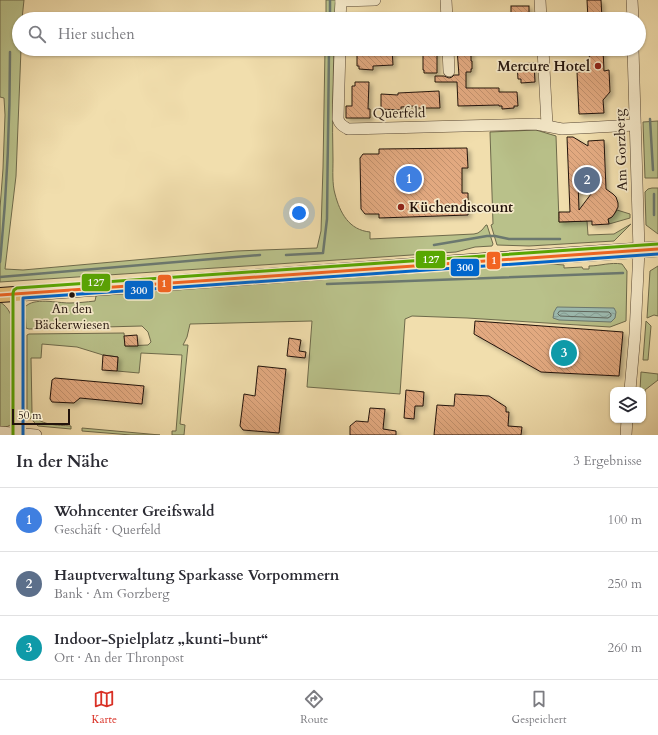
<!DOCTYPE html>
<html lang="de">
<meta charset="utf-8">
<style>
body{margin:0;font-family:Cardo,serif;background:#f2f2f3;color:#2b2b33}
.controls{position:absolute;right:12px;bottom:12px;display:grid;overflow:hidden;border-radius:8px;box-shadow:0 1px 3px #0004}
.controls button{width:36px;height:36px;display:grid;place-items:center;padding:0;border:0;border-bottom:1px solid #e1e1e2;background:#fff;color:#2b2b33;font:20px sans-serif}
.scale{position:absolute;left:12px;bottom:10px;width:58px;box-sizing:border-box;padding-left:4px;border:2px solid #22130c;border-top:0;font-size:11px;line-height:14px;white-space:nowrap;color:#22130c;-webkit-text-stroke:3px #f6eaca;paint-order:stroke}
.you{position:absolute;left:299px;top:213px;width:14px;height:14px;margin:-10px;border:3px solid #fff;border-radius:50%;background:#1a73e8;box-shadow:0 0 0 6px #1a73e833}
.badge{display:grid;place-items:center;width:26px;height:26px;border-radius:50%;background:#d93025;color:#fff;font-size:13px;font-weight:700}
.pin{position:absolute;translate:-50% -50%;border:2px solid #fff;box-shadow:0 1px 4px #0006}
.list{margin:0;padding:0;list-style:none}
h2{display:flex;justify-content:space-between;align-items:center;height:52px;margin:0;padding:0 16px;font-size:17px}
h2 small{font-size:13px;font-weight:400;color:#7c7c81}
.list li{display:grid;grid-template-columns:26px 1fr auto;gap:12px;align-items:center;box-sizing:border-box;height:64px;padding:0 16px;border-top:1px solid #e1e1e2}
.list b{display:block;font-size:15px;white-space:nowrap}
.list p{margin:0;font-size:13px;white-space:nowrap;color:#7c7c81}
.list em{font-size:13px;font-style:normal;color:#7c7c81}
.icon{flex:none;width:22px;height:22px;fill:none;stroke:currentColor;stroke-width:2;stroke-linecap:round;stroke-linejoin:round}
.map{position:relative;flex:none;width:658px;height:435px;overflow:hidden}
.search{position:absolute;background:#fff;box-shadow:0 1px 3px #0004;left:12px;right:12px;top:12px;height:44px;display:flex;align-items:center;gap:10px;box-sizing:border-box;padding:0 14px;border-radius:22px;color:#7c7c81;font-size:15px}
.sheet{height:244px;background:#fff}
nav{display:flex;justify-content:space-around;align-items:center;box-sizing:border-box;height:56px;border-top:1px solid #e1e1e2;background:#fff;font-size:11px;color:#7c7c81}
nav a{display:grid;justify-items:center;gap:2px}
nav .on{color:#d93025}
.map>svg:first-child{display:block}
</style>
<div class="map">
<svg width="658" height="435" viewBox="0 0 658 435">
<defs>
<pattern id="water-waves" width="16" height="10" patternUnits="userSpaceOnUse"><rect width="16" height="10" fill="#9cbbb1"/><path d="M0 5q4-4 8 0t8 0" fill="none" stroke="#86a097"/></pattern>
<pattern id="building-back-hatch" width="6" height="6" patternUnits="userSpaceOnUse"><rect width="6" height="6" fill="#e2a980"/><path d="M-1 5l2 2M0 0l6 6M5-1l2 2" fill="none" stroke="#c2916d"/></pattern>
<filter id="shadow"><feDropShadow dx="3" dy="3" stdDeviation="2" flood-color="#0004"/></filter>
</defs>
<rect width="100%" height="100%" fill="#f1dead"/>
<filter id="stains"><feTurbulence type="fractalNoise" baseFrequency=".005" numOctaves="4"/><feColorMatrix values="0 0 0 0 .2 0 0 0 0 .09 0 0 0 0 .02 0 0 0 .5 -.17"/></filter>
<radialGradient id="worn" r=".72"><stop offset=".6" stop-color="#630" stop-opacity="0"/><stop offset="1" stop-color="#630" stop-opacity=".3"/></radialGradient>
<g fill="#b9c18a" stroke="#6e6a4b">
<path d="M0,0h24l-2,19h-3v30h2l-5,127 -11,93 18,1 213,-19 81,-3 4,-17 2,-64 2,-118h9c-1,37 -2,74 -1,111 0,10 -1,24 2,34 5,19 14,36 35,38v7l104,-5 4,-1 4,-3 4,-5h1l6,19 -1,2 -17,1 -19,5 -179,12 -277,18v-74l3,-39 2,-54 -1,-17 -4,-1z"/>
<polygon points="326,0 336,0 335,19 326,19"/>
<polygon points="658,121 658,178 645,178 643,122"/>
<polygon points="536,130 556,136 559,222 587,221 588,235 614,234 631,224 614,241 529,246 497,245 491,225 493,224 490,132"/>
<polygon points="652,188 658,188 658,234 646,225 645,192 648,189"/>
<polygon points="617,210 630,214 630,218 609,224 608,219 612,217"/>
<path d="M538,263l26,2v3l18,-1 1,2h6v-3c11,0 21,-4 33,-2l5,7 -1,50 -16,6 -143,-9 -55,-2 -7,3 -5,75 -93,-7 5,-66 -122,3 -3,13 -4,8h5l-8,79 5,1 -1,10h-12v-4h4l6,-76 -41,-2 -2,20 -22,-2 1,-14 -15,-2 -26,-8 -35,-3 -1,14h-10l1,54c6,14 26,13 39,14v3l-33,-3 -11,-11v-80l2,-1 95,-1 1,13 23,-1 3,-3 -3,-10 -6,-6 -113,3 -3,-1 -1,-21c9,-10 32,-4 44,-4 9,0 17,-1 26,-2l1,-5 10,-4z"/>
<polygon points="658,266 658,316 654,315 647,318 650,271"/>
<path d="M0,302c6,4 8,7 11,13l1,69 2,33c-1,8 -6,11 -14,10z"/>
<polygon points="646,321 651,326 648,360 643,360"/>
<polygon points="641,372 658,374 658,380 645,390 645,397 643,397 643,390 640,390"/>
<polygon points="82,428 160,435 131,435 82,431"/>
</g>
<polygon fill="url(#water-waves)" stroke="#6b786f" points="557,307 614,308 616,312 615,318 611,322 559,320 553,318 554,312"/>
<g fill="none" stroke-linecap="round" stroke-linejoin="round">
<polygon stroke="#5f675e" stroke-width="1" points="560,311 609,312 611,314 611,316 608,318 560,316 558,314"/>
<g stroke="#6b786f" stroke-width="2.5">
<polyline points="330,19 330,0"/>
<polyline points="650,119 653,170"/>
<polyline points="654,194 654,215"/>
<polyline points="434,245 487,236 495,236 509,239 560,239"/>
<polyline points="286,255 323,253 327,219 329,49"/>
<path d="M0,262c7,-70 10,-140 10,-210"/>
<polyline points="0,277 260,255"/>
<polyline points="327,284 623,273"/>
</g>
</g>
<g fill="url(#building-back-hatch)" stroke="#22130c" fill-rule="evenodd" filter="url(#shadow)">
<polygon points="587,0 601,0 602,19 588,19"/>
<rect x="511" y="6" width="18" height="13"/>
<polygon points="383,49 392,49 393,65 373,66 373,70 359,69 359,66 357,66 357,54 359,54 359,51 383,51"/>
<polygon points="423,49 437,49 437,73 424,73 424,70 423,70"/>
<polygon points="457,49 471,49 471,61 472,61 472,69 471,69 471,72 466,72 466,88 499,88 499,92 517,92 518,106 514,106 514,108 502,109 502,106 499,106 499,105 458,106 457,82 435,82 435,76 444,76 449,78 452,77 454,75 459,75"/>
<polygon points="589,49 603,49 604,71 609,70 610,92 603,100 604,113 579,114 577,72 590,71"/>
<polygon points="534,63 535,82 521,83 521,79 518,79 517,64"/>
<polygon points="355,82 369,82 368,109 370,109 370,118 346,118 346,106 352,106 352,86 355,86"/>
<polygon points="439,91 440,108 414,108 414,106 401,107 401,110 381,109 381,94 398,95 398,93"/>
<path d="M567,137h6l15,9v-5l16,-1 2,49 7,5 3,3 2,6v4l-3,6 -3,4 -4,2 1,5 -17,1v-4l-33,1v-10h11zM578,182h12l1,12 -12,16z"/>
<polygon points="467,148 468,168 462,168 462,193 468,193 468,215 379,218 379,214 365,214 361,209 360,158 363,154 379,154 379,149"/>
<polygon points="475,321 623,332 619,376 541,372 474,334"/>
<polygon points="137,335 138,346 125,346 124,336"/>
<polygon points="289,338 301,340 299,351 306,352 305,358 287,356"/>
<polygon points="103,355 118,357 117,371 102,370"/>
<polygon points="258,366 286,369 279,433 243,430 240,426 244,394 255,396"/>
<polygon points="55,378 144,386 142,404 80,398 74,403 52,402 50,399 52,380"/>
<polygon points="406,390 424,392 423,406 415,406 414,419 404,418"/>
<polygon points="455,394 489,396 506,407 506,412 509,412 508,426 522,427 521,435 434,435 437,405 454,406"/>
<polygon points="370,408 385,409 383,429 396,431 396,435 350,435 350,426 356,421 368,422"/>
</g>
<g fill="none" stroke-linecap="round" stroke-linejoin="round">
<g stroke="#564634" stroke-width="12">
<g id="minor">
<polyline points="446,0 447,19"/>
<polyline points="540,0 541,19"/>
<polyline points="632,0 633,19"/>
<polyline points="341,1 375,0"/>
<polyline points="340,19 341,0"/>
<path d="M340,49l-2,70c2,6 5,7 10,10l188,-5 26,5 73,-4"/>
<polyline points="448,49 449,71"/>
<polyline points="543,49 547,125"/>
<polyline points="18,293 18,435"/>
<polyline points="630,390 635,334 639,250 633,49"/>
<polyline points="0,432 36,435"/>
<polyline points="626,435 627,420"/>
</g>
</g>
<g stroke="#22130c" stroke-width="16">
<polyline id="major" points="0,295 506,259 658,249"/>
</g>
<use href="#minor" stroke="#f6eaca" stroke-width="11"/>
<use href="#major" stroke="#e8bf76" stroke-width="14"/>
<g stroke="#f6eaca" stroke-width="6">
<polyline id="bus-1" points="0,295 658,249"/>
</g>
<g stroke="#f6eaca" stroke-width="6">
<polyline id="bus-2" points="23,435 23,298 658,254"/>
</g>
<g stroke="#f6eaca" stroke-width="6">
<polyline id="bus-3" points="13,435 13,293 14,290 17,288 658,244"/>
</g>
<use href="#bus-1" stroke="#f26522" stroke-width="3"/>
<use href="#bus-2" stroke="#06c" stroke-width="3"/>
<use href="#bus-3" stroke="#58a702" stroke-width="3"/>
</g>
<g fill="#8f2418" stroke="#f6eaca" stroke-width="1.5">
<circle cx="598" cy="66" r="4"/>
<circle cx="401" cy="207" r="4"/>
</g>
<circle fill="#22130c" stroke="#f6eaca" stroke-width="1.5" cx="72" cy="295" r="3.5"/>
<g text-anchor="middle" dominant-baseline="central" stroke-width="3.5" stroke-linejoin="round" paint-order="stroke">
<g font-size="13" fill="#22130c" stroke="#f6eaca">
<text x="72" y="309">An den<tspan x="72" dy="16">Bäckerwiesen</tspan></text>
</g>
<g font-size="14" font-weight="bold" fill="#22130c" stroke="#f6eaca" text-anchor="end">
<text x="590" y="66">Mercure Hotel</text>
<text x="409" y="207" text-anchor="start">Küchendiscount</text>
</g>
<g font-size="14" fill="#22130c" stroke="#f6eaca">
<text transform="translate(399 113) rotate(-1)">Querfeld</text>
<text transform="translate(621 150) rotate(-92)">Am Gorzberg</text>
</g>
</g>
<g stroke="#f6eaca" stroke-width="1.5">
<rect x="415" y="250" width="31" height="19" rx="4" fill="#58a702"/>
<rect x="486" y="251" width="15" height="19" rx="4" fill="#f26522"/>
<rect x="450" y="258" width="30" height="19" rx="4" fill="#06c"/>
<rect x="81" y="273" width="30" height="19" rx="4" fill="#58a702"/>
<rect x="157" y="274" width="15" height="19" rx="4" fill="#f26522"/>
<rect x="124" y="280" width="30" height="20" rx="4" fill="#06c"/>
</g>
<g font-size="11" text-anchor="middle" font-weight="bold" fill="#fff">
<text x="431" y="263">127</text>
<text x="494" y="264">1</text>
<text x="465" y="271">300</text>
<text x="96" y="286">127</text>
<text x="164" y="287">1</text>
<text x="139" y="294">300</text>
</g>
<rect width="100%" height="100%" filter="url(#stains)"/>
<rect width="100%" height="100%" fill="url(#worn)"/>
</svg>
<div class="controls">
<button><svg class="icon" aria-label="layers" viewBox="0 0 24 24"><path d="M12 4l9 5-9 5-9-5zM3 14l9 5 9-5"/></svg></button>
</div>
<div class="scale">50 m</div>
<div class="you"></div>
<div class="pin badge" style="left:409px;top:179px;background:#3f7fe0">1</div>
<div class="pin badge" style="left:587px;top:180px;background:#5c6f8a">2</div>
<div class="pin badge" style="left:564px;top:353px;background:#0f9aa8">3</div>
<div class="search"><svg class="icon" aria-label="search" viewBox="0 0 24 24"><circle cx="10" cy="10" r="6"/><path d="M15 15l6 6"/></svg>Hier suchen</div>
</div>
<section class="sheet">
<h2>In der Nähe<small>3 Ergebnisse</small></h2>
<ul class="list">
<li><span class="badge" style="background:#3f7fe0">1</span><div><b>Wohncenter Greifswald</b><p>Geschäft · Querfeld</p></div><em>100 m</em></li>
<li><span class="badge" style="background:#5c6f8a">2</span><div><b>Hauptverwaltung Sparkasse Vorpommern</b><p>Bank · Am Gorzberg</p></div><em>250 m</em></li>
<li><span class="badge" style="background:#0f9aa8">3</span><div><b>Indoor-Spielplatz „kunti-bunt“</b><p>Ort · An der Thronpost</p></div><em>260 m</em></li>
</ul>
</section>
<nav>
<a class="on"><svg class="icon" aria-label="map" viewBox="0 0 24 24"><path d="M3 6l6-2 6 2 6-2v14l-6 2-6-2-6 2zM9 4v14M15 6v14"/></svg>Karte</a>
<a><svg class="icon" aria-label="directions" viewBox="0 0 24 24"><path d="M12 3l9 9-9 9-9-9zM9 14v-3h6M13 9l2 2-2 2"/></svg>Route</a>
<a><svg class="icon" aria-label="saved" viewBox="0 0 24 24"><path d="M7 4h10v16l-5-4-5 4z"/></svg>Gespeichert</a>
</nav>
